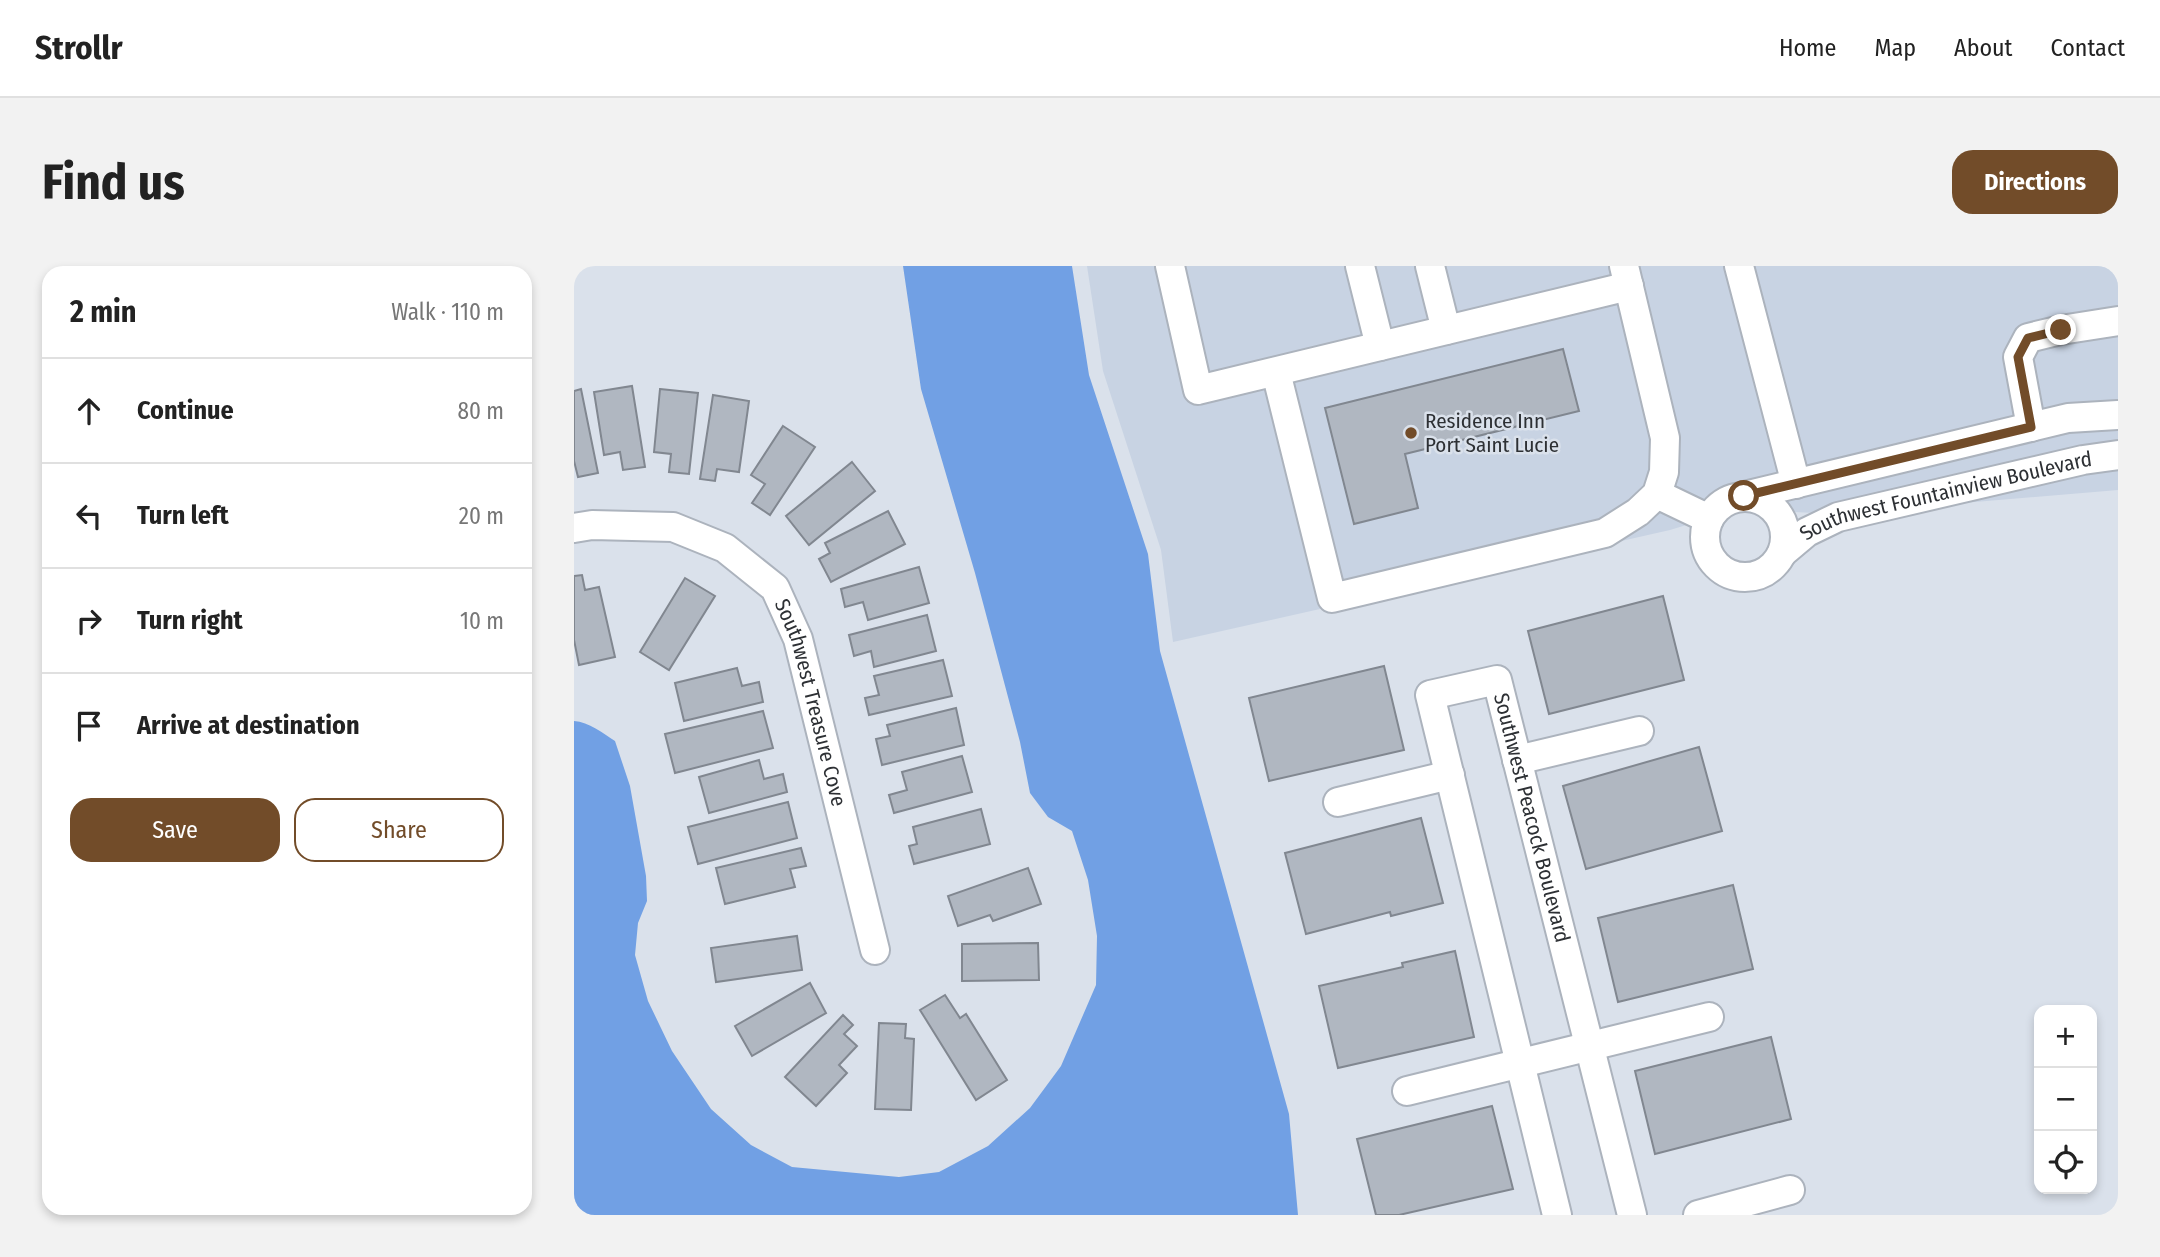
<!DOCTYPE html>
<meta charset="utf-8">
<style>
body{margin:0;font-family:"Fira Sans Condensed",sans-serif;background:#f2f2f2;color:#222}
.controls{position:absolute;right:21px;bottom:21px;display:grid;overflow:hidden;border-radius:14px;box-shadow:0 4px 10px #0003}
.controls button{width:63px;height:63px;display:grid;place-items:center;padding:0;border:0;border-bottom:2px solid #e0e0e0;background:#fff;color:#222;font:35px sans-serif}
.stop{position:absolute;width:21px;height:21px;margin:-16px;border:5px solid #724c29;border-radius:50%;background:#fff}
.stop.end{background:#724c29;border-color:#fff;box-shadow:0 2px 7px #0008}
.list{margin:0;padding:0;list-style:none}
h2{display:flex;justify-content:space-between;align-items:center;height:91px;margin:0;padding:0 28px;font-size:30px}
h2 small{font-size:23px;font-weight:400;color:#767676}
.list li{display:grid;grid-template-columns:46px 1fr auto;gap:21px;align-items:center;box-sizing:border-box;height:105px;padding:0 28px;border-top:2px solid #e0e0e0}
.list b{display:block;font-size:26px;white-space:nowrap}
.list em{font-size:23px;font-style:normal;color:#767676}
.actions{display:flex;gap:14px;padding:21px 28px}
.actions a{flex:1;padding:16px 0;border:2px solid #724c29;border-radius:21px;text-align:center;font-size:24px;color:#724c29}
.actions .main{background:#724c29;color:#fff}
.icon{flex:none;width:38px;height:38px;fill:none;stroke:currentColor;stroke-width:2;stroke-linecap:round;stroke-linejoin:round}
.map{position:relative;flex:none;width:1544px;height:949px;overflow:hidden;border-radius:21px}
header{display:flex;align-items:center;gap:42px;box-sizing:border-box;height:98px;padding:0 35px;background:#fff;border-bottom:2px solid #e0e0e0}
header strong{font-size:33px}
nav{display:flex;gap:38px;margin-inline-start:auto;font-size:24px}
.intro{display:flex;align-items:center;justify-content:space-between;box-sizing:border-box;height:168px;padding:0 42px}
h1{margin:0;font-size:49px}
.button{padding:18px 32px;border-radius:21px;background:#724c29;color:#fff;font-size:24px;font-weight:700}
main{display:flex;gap:42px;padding:0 42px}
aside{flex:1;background:#fff;border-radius:21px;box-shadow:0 4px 10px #0003}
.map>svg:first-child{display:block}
</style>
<header>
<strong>Strollr</strong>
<nav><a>Home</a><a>Map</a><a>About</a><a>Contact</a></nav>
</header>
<div class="intro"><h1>Find us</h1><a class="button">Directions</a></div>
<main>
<aside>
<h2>2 min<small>Walk · 110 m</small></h2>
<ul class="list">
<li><svg class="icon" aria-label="ahead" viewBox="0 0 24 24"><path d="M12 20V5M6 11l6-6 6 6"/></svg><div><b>Continue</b></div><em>80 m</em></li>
<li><svg class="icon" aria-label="left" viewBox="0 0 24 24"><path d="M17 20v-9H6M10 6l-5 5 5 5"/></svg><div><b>Turn left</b></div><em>20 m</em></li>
<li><svg class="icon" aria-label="right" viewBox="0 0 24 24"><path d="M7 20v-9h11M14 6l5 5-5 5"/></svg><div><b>Turn right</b></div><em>10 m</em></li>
<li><svg class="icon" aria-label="arrive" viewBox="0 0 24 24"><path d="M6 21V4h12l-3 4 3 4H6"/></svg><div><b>Arrive at destination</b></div></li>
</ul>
<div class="actions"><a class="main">Save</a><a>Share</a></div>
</aside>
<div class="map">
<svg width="1544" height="949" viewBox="0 0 1544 949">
<rect width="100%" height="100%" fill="#dae1eb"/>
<g fill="#c8d3e3">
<polygon points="513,0 1544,0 1544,136 1152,221 1131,235 1119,257 1096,264 599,376 587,284 529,105"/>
<polygon points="1544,162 1544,176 1242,247 1219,246 1211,234 1495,165"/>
<polygon points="1544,202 1544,224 1377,238 1511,207"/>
</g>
<path fill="#71a0e4" d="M329,0h169l17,109 59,179 12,97 129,463 9,101h-724v-494c15,1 29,12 41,20l15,45 16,90 1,25 -9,22 -3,32 13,46 24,50 39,58 40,36 41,22 107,10 40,-5 49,-26 42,-38 31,-42 35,-81 1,-49 -9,-56 -16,-49 -24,-14 -18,-24 -10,-51 -45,-169 -54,-184z"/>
<g fill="#b0b7c1" stroke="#818790" stroke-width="2">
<polygon points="989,83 1005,145 831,188 844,242 780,258 751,142"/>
<polygon points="58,120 71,201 49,204 46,186 30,189 20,126"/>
<polygon points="7,123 24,207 4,211 0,195 0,125"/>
<polygon points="86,123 124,127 115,208 95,206 97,188 80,186"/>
<polygon points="139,129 175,135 165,206 143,203 141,215 126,213"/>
<polygon points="209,160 241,181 196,249 178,237 191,218 177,209"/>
<polygon points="278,196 301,225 235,279 212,250"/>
<polygon points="314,245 331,278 257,316 245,293 256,287 251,277"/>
<polygon points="345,301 355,337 294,354 289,336 271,341 267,323"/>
<polygon points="8,309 11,324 25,321 41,391 5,399 0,374 0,310"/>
<polygon points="111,312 141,330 95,404 66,386"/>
<polygon points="1089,330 1110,414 975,448 954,365"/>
<polygon points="353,349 362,385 300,401 297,385 280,390 275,369"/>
<polygon points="369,394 378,430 295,449 291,432 305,429 300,410"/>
<polygon points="810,400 830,484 695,515 675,432"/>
<polygon points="163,402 168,420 185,416 189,436 110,455 101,417"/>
<polygon points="382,442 390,479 308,499 302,473 316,470 313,459"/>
<polygon points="189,445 199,482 101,507 91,468"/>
<polygon points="1125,481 1148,565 1012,603 989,520"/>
<polygon points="388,490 398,526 320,547 315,529 333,524 328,506"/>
<polygon points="185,494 190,513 209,508 213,526 135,547 125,511"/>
<polygon points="214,536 223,572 124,598 114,561"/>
<polygon points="407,543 416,578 340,598 335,580 343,578 339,561"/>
<polygon points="847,552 869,637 817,650 816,646 732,668 711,587"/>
<polygon points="227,582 232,600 216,603 221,621 151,638 142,602"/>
<polygon points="454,602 467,638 419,655 416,649 384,660 374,630"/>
<polygon points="1159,619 1179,703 1044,736 1024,652"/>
<polygon points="223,670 228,704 142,716 137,682"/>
<polygon points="464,677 465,714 388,715 388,678"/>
<polygon points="881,685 900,771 764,802 745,720 829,701 828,697"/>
<polygon points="236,717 252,747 178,790 161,760"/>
<polygon points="371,729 386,752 392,748 433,814 402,834 346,744"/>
<polygon points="269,749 279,759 270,768 283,780 265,799 273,807 242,840 211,811"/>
<polygon points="305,757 332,758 331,772 340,773 337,844 301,843"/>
<polygon points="1197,771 1217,853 1081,888 1061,805"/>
<polygon points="918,840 939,923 825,949 802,949 783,873"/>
</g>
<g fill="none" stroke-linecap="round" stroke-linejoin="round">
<g stroke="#acb3bd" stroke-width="32">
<g id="minor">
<polyline points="596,0 624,124 1055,20"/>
<polyline points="786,0 806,80"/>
<polyline points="856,0 872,64"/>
<polyline points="1165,0 1222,218"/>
<polyline points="702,106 758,332 1031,267 1064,246 1083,228 1090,206 1091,172 1050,0"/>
<polyline points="1457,161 1444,91 1454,72 1487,64 1544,55"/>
<polyline points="1083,228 1135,253"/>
<polyline points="1170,230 1494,152 1544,149"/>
<circle cx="1171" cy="271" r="40"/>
<path id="s1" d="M0,262l18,-3 81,2 52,21 50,40 23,51 77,311"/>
<path id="s2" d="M1208,287l25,-21 31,-15 245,-57 35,-5"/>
<polyline points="943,494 1065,465"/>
<polyline points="764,536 876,509"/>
<polyline points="833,825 1135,751"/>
<path id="s3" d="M983,949l-127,-520 67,-15 135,535"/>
<polyline points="1124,949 1216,924"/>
</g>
</g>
<use href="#minor" stroke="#fff" stroke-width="28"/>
</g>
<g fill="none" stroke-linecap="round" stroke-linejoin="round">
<polyline stroke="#724c29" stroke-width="9" points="1170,230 1457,161 1444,91 1454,72 1487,64"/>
</g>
<circle fill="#724c29" stroke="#dae1eb" stroke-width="2.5" cx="837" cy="167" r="7"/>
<g text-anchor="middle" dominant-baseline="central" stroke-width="5" stroke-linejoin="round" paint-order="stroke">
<g font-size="21" fill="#2d3034" stroke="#dae1eb" text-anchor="start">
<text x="851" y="155">Residence Inn<tspan x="851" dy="24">Port Saint Lucie</tspan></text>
</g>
<g font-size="21" fill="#2d3034" stroke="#dae1eb">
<text stroke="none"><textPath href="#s2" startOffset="177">Southwest Fountainview Boulevard</textPath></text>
<text stroke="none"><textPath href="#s1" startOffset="340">Southwest Treasure Cove</textPath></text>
<text stroke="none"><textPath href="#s3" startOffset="746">Southwest Peacock Boulevard</textPath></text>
</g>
</g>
</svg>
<div class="controls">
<button>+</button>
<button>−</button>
<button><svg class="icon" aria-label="locate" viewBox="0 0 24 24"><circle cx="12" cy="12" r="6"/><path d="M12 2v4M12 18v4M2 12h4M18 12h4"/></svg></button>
</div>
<div class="stop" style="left:1170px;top:230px"></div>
<div class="stop end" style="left:1487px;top:64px"></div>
</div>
</main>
